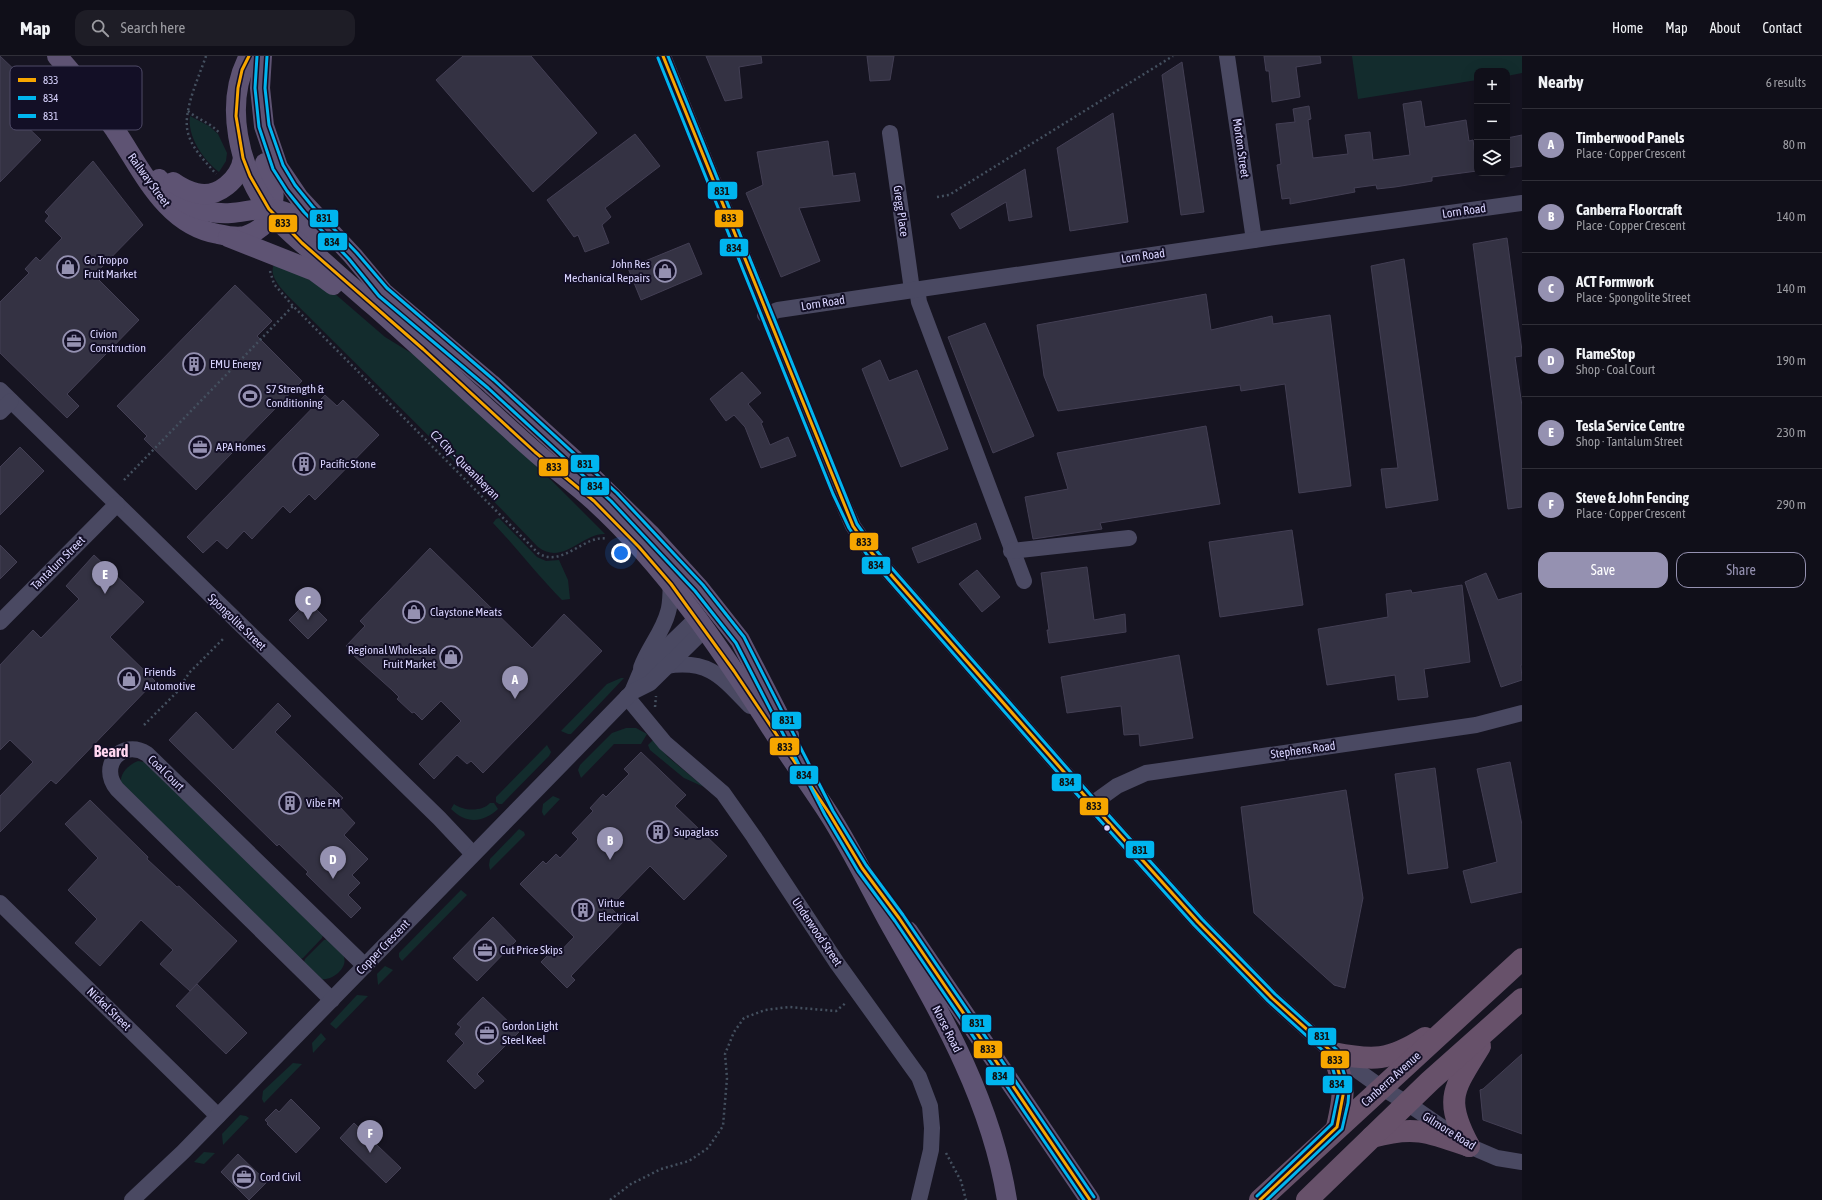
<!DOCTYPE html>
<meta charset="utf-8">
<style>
body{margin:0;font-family:"Asap Condensed",sans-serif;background:#1e1d26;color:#f1f3f6}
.controls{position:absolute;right:12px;top:12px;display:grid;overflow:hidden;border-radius:8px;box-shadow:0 4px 16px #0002}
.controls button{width:36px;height:36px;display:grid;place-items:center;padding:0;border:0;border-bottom:1px solid #302f38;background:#100f19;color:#f1f3f6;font:20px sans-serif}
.you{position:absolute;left:621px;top:497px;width:14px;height:14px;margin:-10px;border:3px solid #fff;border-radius:50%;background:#1a73e8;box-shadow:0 0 0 6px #1a73e833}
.badge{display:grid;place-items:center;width:26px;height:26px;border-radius:50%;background:#9591b1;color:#fff;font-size:13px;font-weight:700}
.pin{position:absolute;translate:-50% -33px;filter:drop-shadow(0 1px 2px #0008)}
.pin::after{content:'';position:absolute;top:21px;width:14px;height:12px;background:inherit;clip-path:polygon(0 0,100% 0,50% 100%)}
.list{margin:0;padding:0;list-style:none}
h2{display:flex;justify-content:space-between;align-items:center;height:52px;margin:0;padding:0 16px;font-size:17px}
h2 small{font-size:13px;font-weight:400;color:#9c9ca2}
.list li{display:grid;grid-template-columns:26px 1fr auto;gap:12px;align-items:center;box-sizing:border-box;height:72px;padding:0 16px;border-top:1px solid #302f38}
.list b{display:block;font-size:15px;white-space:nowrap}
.list p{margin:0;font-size:13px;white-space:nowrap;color:#9c9ca2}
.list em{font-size:13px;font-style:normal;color:#9c9ca2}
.actions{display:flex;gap:8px;padding:12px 16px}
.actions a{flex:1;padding:9px 0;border:1px solid #9591b1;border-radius:12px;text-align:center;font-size:14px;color:#9591b1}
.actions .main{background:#9591b1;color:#fff}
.icon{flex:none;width:22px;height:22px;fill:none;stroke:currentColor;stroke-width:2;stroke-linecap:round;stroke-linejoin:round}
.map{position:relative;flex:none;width:1522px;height:1144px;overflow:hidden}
header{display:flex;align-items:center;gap:24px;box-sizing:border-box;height:56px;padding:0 20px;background:#100f19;border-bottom:1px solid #302f38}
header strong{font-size:19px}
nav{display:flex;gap:22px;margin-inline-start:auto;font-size:14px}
.search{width:280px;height:36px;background:#1e1d26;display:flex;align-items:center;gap:10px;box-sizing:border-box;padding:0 14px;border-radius:12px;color:#9c9ca2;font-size:15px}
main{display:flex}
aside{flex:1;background:#100f19}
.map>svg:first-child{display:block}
</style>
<header>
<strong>Map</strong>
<div class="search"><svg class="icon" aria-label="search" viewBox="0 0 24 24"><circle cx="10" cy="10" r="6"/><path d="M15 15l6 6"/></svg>Search here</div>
<nav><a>Home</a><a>Map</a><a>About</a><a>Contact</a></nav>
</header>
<main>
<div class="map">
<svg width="1522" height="1144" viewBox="0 0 1522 1144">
<rect width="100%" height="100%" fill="#161421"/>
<g fill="#132c2d">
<polygon points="1352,0 1522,0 1522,17 1507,20 1507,15 1477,15 1477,24 1358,43"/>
<path d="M190,60l19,10 9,8 9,19 -1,8 -7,11c-16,-12 -32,-36 -29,-56z"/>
<path d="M276,206l58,31 51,44 31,19 121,110 1,3 13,11 54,54c-23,-1 -42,32 -67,13l-59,-61 -192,-191c-7,-8 -21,-22 -11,-33z"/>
<path d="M499,462l38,39 9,4 13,-1 9,20 2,19 -8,1c-24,-24 -45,-52 -69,-77l3,-4z"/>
<polygon points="621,622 624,622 571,678 568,678 561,675 607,628"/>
<polygon points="626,672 636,672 647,678 641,688 614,688 581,722 578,714 580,709 612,677"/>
<polygon points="653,684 668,701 704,731 684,722 650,694 648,689"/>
<polygon points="547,689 551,696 549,700 502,748 499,748 496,746 496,741"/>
<path d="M138,705l6,1 179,173 -1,3 -19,20 -3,1 -179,-177c-1,-10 9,-18 17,-21z"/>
<polygon points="553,740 560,743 544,760 542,756 543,748"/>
<path d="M490,747h4l4,6c-15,14 -32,15 -47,0l3,-5c9,7 28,8 36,-1z"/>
<polygon points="519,773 524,776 525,779 490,814 489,809 490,803"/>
<polygon points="461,834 467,839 402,905 399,901 399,897"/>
<path d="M328,883c4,5 12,10 15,16 7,12 -11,26 -21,24l-18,-17 1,-3 19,-19z"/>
<polygon points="385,910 393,914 378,929 377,918"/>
<polygon points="357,939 368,940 336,973 330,968"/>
<polygon points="321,977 326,983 313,997 312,987"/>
<polygon points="293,1007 302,1008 264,1047 262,1043 263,1035"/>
<polygon points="240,1059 246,1060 249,1062 223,1089 222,1078"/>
<polygon points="204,1096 215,1097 204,1108 194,1106"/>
</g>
<g fill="#343243" stroke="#433f54">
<polygon points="0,0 42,40 19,63 41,84 0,126"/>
<polygon points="463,0 531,0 597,77 533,136 436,24"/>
<polygon points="706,0 761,0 762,7 739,11 742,42 725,45"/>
<polygon points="867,0 894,0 890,24 870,25"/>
<polygon points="1264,0 1320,0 1321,7 1296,11 1300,41 1272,46 1269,15 1266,15"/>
<polygon points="1182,6 1204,156 1181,159 1162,19"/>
<polygon points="1421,45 1425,71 1466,64 1469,85 1473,84 1477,115 1432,121 1432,125 1395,131 1377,133 1376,129 1354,132 1355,136 1290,148 1290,142 1282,143 1277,109 1281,108 1276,68 1295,66 1293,53 1309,50 1311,63 1308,64 1313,102 1348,98 1345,79 1370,76 1373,104 1410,99 1403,48"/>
<polygon points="1113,57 1128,166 1070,175 1057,92"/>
<polygon points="635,78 660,110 605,152 611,161 602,169 609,187 585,196 578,179 574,181 547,144"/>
<polygon points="1522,79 1522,110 1507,112 1507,82"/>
<polygon points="828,85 833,120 855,117 860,145 799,152 820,205 781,221 746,137 763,129 757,96"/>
<polygon points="93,105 143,169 94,219 139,264 67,338 79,350 67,362 0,297 0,246 29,217 25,213 36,201 40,205 62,182 45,165 49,160 45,156"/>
<polygon points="1025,113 1032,161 1009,165 1006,146 960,173 951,158"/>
<polygon points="1507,182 1522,295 1522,300 1515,301 1522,350 1522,451 1508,453 1473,188"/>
<polygon points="689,187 702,218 641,244 628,212"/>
<polygon points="1404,203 1438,444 1386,452 1381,413 1398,412 1371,210"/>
<polygon points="235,229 272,265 257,280 302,325 196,434 144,383 147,380 117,350"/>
<polygon points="1206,238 1211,274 1272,260 1273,268 1330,259 1351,430 1299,437 1285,328 1241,335 1240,329 1058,355 1044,320 1037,269"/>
<polygon points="985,267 1034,380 993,397 948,281"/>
<polygon points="880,304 889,325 917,314 948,393 901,411 862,313"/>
<polygon points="742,316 761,337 748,348 763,366 761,367 770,389 788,381 796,400 761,412 745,371 734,359 726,365 710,343"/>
<polygon points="325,339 337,350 343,344 379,379 315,444 309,438 290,457 283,450 252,483 244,475 227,493 217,484 203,497 187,481"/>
<polygon points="1206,370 1220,448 1100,467 1102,473 1033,483 1025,441 1068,433 1057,397"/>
<polygon points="20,391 44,415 0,459 0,411"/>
<polygon points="976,467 981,483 918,507 912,492"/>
<polygon points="1292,474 1303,549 1220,561 1209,486"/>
<polygon points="0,489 17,506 0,523"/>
<polygon points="430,492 532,592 564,558 602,595 483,717 471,705 467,708 457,699 434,723 419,708 461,665 441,645 422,664 414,656 412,657 397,643 399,641 392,634 353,599 355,598 346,590 365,570 360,565"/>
<polygon points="94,499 144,546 110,581 155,625 56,728 51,724 0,776 0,740 33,706 10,684 0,694 0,609 33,574 41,582 79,543 66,530"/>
<polygon points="1087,511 1094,564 1125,558 1126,576 1049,587 1047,574 1049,574 1041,517"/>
<polygon points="977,514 1000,541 982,556 959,528"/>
<polygon points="1486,517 1498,544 1522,537 1522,609 1521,609 1522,624 1501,631 1465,526"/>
<polygon points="1462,529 1470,606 1424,613 1428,641 1398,644 1395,619 1327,629 1318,573 1388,561 1386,538 1411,534 1412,537"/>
<polygon points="308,545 327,564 308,583 289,564"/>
<polygon points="1179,599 1193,682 1140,690 1139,678 1124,679 1121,650 1067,657 1061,621"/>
<polygon points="278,647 291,660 275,676 343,742 337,748 355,767 344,779 368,803 352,819 360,827 348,839 361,852 351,862 306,818 308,816 279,788 277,790 169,684 196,656 233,694"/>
<polygon points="641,696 686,739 675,750 727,800 684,844 650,810 610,851 624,865 571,920 575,924 567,932 541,906 549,898 554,902 574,881 520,828 543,805 546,808 556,798 560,802 578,783 572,777 593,755 590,752 603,738 606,741 629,718 624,713"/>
<polygon points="1510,706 1522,769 1522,836 1471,847 1463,815 1497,806 1477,713"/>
<polygon points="1435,712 1448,812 1408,818 1395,718"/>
<polygon points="1346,734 1363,842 1345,932 1334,929 1254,857 1241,751"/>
<polygon points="90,744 148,801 147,803 177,831 179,830 237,885 190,935 160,908 173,894 141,864 100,910 75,887 97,863 68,834 98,802 65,768"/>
<polygon points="493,861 516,885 477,925 453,902"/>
<polygon points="197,928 247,977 226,998 176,950"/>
<polygon points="483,941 519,976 477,1018 484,1025 475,1033 447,1005 464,987 455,978 461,971 457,968"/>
<polygon points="1522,998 1522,1078 1483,1064 1480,1034 1483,1033"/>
<polygon points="291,1043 320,1072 296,1097 267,1068 268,1067 265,1064 276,1053 279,1056"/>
<polygon points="354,1067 401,1112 386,1127 340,1082"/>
<polygon points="238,1098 267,1126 249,1144 221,1116"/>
</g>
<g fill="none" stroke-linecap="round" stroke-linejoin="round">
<g stroke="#44505f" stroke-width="2.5" stroke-dasharray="2 3" stroke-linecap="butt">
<path d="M206,0c-7,21 -24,56 -18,77 4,16 18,29 28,41"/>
<path d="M188,55c10,9 24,12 32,23"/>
<polyline points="937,141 949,139 1173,0"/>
<path d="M270,215l4,13 19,22 245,247c24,16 48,-20 69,-14"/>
<polyline points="124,424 293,250"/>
<polyline points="655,651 656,640"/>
<polyline points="144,669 177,636 189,617 223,583"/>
<polyline points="946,1097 961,1125 966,1144"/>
<polyline points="610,1144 631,1128 661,1113 689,1105 708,1092 723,1070 727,1022 725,998 734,976 744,962 765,954 789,951 836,955 847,946"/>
</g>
<g stroke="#4a4962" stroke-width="16">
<polyline points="663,0 838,436 853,470 871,496 1092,748 1198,866 1272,942 1333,997 1382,1032 1407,1047 1469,1090 1497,1102 1522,1106"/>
<polyline points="1227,0 1254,184"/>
<polyline points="890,77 912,234"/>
<polyline points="917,233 919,246 1024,525"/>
<polyline points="765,259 778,254 1254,184 1522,147"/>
<polyline points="0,334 439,762 473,798"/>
<polyline points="0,356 11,345"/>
<polyline points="1011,495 1129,482"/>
<polyline points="0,566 117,448"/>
<path d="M666,610c43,-7 56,11 84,40"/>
<path d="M641,612c7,-20 22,-36 27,-56 3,-9 2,-19 3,-28"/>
<polyline points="632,636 640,617 697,562"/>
<polyline points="627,641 665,687 723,737 754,781 837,907 919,1021 930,1050 932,1072 931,1094 919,1144"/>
<polyline points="1092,748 1117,730 1146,717 1476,669 1522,657"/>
<polyline points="0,847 218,1060"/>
<path d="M332,944l-215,-211c-19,-23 5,-51 30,-35l218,212"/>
<polyline points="132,1144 183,1096 632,636 650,627 705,573"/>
</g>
<g stroke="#5e5373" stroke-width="20">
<path d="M57,0c21,22 40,49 58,74 28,41 50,95 103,104 9,2 19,4 27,2 12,-4 23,-12 26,-24 6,-18 1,-32 -6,-49"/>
<path d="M249,0c-26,48 -10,113 21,155 13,17 30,30 46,44 20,18 39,35 59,52 53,47 105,96 159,144 19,17 40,32 60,50 72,66 127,148 179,230 18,28 38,55 56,83 23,36 41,74 62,112 50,88 100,173 116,274"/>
<polyline points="262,0 260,32 264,70 278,111 299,142 353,200 383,236 491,328 580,409 650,478 699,532 740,584 789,679"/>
<path d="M159,123c17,23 43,36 72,34 13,-1 26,-5 40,-4 18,2 32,10 45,23"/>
<path d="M173,126c7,5 15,9 23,11 22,6 44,-14 47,-35"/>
<polyline points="228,181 314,215 333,229"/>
<polyline points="908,875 1090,1144"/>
</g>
<g stroke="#67516a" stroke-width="22">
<path d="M1333,997c40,8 56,8 92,-15"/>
<path d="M1333,997c12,33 12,40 4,74"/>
<path d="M1372,1081c42,-12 58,-5 97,9"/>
<path d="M1469,1090c-26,-48 -15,-57 11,-100"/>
<polyline points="1260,1144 1522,903"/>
<polyline points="1307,1144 1430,1025 1522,943"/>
</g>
<g stroke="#130f26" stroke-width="6">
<g id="bus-1">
<polyline points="249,0 242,14 238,32 236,60 243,102 250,120 269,153 302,187 423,293 535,396 594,445 639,491 671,528 734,615 829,757 862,812 899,862 1090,1144"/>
<polyline points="663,0 853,470 871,496 1092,748 1198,866 1272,942 1333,997 1344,1034 1337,1071 1260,1144"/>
</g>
</g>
<g stroke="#130f26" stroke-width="6">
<g id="bus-2">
<polyline points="257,0 255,32 259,71 273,113 287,135 304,156 349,203 379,240 488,332 611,445 695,535 736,587 825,759 858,815 895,865 1084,1144"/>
<polyline points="658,2 833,438 849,472 867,499 1088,751 1194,869 1268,945 1329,1000 1339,1034 1332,1068 1257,1140"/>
</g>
</g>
<g stroke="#130f26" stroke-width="6">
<g id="bus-3">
<polyline points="267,0 265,32 269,69 283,109 295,129 312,150 357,197 387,232 494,324 617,437 703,529 744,581 833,755 866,809 903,859 1094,1141"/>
<polyline points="668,0 857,468 875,493 1096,745 1202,863 1275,938 1337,994 1349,1034 1348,1047 1342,1073 1267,1144"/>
</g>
</g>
<use href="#bus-1" stroke="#f7a600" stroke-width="3"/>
<use href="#bus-2" stroke="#00b5ef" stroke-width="3"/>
<use href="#bus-3" stroke="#00b5ef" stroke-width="3"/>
</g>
<defs>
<g id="shop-ring" transform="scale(1.15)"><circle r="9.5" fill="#130f26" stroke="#9591b1" stroke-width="1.5"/><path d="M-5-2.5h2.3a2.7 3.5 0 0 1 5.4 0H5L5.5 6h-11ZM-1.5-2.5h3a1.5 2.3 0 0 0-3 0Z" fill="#9591b1"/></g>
<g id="office-ring" transform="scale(1.15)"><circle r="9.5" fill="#130f26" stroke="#9591b1" stroke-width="1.5"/><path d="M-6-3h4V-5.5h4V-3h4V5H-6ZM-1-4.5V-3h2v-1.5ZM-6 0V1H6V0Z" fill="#9591b1"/></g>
<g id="building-ring" transform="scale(1.15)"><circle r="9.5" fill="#130f26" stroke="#9591b1" stroke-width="1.5"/><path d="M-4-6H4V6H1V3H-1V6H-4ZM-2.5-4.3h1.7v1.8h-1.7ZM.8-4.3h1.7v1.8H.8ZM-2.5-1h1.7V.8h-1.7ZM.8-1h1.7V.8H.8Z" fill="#9591b1"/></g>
<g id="stadium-ring" transform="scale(1.15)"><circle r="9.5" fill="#130f26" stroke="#9591b1" stroke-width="1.5"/><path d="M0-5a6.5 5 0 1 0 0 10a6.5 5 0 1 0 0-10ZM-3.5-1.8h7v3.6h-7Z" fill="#9591b1"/></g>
</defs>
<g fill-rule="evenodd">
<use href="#shop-ring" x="68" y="211"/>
<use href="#shop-ring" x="665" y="215"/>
<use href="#office-ring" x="74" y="285"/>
<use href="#building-ring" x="194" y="308"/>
<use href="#stadium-ring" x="250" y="340"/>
<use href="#office-ring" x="200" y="391"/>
<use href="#building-ring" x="304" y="408"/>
<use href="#shop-ring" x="414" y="556"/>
<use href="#shop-ring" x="451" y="601"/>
<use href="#shop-ring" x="129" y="623"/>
<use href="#building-ring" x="290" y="747"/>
<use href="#building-ring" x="658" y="776"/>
<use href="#building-ring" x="583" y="854"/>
<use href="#office-ring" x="485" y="894"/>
<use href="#office-ring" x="487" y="977"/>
<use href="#office-ring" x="244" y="1121"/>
</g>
<circle fill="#d9d4ff" stroke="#130f26" stroke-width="1.5" cx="1107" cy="772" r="3.5"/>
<g text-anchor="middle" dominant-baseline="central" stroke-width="4" stroke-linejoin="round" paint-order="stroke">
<g font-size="12" fill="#d9d4ff" stroke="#130f26">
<text transform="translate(1241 92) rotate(82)">Morton Street</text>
<text transform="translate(149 124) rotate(54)">Railway Street</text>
<text transform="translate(901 155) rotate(82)">Gregg Place</text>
<text transform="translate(1464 155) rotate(-8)">Lorn Road</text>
<text transform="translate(1143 200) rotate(-8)">Lorn Road</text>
<text transform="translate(823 247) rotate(-9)">Lorn Road</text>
<text transform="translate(465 409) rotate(45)">C2 City - Queanbeyan</text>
<text transform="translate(58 507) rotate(-45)">Tantalum Street</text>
<text transform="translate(237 566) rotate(44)">Spongolite Street</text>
<text transform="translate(1303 694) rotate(-8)">Stephens Road</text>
<text transform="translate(166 717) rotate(44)">Coal Court</text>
<text transform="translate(817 876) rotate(56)">Underwood Street</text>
<text transform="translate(383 891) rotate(-46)">Copper Crescent</text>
<text transform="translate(109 953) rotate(44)">Nickel Street</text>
<text transform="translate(947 973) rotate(63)">Norse Road</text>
<text transform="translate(1391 1023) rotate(-42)">Canberra Avenue</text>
<text transform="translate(1449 1075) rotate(32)">Gilmore Road</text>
</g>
<g font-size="12" fill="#d9d4ff" stroke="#130f26" text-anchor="start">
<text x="84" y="204">Go Troppo<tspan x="84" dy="14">Fruit Market</tspan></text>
<text x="650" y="208" text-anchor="end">John Res<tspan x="650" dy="14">Mechanical Repairs</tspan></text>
<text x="90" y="278">Civion<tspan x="90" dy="14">Construction</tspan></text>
<text x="210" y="308">EMU Energy</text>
<text x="266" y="333">S7 Strength &amp;<tspan x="266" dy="14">Conditioning</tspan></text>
<text x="216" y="391">APA Homes</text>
<text x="320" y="408">Pacific Stone</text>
<text x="430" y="556">Claystone Meats</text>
<text x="436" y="594" text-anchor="end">Regional Wholesale<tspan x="436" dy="14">Fruit Market</tspan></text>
<text x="144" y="616">Friends<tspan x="144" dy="14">Automotive</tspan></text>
<text x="306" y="747">Vibe FM</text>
<text x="674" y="776">Supaglass</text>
<text x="598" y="847">Virtue<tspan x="598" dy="14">Electrical</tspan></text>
<text x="500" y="894">Cut Price Skips</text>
<text x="502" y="970">Gordon Light<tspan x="502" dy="14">Steel Keel</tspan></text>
<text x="260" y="1121">Cord Civil</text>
</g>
<g font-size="16" font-weight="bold" fill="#ffd6f0" stroke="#130f26">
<text x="111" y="695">Beard</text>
</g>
</g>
<rect x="10" y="10" width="132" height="64" rx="6" fill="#130f26" stroke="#4e4a67" stroke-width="1"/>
<rect x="18" y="22" width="18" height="4" fill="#f7a600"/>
<rect x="18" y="40" width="18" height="4" fill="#00b5ef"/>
<rect x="18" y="58" width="18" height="4" fill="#00b5ef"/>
<g font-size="11" fill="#d9d4ff">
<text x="43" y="28">833</text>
<text x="43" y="46">834</text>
<text x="43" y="64">831</text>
</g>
<g stroke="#130f26" stroke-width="1.5">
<rect x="707" y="125" width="31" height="19" rx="4" fill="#00b5ef"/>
<rect x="309" y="153" width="30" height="19" rx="4" fill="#00b5ef"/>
<rect x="714" y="153" width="30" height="19" rx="4" fill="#f7a600"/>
<rect x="268" y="158" width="30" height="19" rx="4" fill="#f7a600"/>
<rect x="317" y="176" width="31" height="19" rx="4" fill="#00b5ef"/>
<rect x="719" y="182" width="30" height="19" rx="4" fill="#00b5ef"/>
<rect x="570" y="398" width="30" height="19" rx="4" fill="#00b5ef"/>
<rect x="538" y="402" width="31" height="19" rx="4" fill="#f7a600"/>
<rect x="580" y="421" width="30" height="19" rx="4" fill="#00b5ef"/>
<rect x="849" y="476" width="30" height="19" rx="4" fill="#f7a600"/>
<rect x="861" y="500" width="30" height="19" rx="4" fill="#00b5ef"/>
<rect x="771" y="655" width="31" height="19" rx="4" fill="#00b5ef"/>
<rect x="769" y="681" width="31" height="19" rx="4" fill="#f7a600"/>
<rect x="789" y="709" width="30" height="20" rx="4" fill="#00b5ef"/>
<rect x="1051" y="717" width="31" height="19" rx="4" fill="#00b5ef"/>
<rect x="1079" y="741" width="30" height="19" rx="4" fill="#f7a600"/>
<rect x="1125" y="784" width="30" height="19" rx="4" fill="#00b5ef"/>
<rect x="961" y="958" width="31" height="19" rx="4" fill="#00b5ef"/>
<rect x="1307" y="971" width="30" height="19" rx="4" fill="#00b5ef"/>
<rect x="973" y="984" width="30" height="19" rx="4" fill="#f7a600"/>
<rect x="1320" y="994" width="30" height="19" rx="4" fill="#f7a600"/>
<rect x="985" y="1010" width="30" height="20" rx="4" fill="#00b5ef"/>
<rect x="1322" y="1019" width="31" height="19" rx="4" fill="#00b5ef"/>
</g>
<g font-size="11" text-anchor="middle" font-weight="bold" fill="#111">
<text x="722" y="139">831</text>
<text x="324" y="166">831</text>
<text x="729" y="166">833</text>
<text x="283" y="171">833</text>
<text x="332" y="190">834</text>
<text x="734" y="196">834</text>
<text x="585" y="412">831</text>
<text x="554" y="415">833</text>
<text x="595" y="434">834</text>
<text x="864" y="490">833</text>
<text x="876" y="513">834</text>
<text x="787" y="668">831</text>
<text x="785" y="695">833</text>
<text x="804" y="723">834</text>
<text x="1067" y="730">834</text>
<text x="1094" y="754">833</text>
<text x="1140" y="798">831</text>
<text x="977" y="971">831</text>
<text x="1322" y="984">831</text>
<text x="988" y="997">833</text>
<text x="1335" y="1008">833</text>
<text x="1000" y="1024">834</text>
<text x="1337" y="1032">834</text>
</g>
</svg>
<div class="controls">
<button>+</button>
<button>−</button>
<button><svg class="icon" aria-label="layers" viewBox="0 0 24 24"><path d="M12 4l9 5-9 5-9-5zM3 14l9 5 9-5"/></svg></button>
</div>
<div class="you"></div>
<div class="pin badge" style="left:515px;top:643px">A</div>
<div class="pin badge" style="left:610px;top:804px">B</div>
<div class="pin badge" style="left:308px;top:564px">C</div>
<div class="pin badge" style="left:333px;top:823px">D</div>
<div class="pin badge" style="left:105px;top:538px">E</div>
<div class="pin badge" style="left:370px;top:1097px">F</div>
</div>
<aside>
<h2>Nearby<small>6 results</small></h2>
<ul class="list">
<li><span class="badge">A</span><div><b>Timberwood Panels</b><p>Place · Copper Crescent</p></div><em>80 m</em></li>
<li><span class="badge">B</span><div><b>Canberra Floorcraft</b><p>Place · Copper Crescent</p></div><em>140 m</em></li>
<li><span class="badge">C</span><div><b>ACT Formwork</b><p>Place · Spongolite Street</p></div><em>140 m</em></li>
<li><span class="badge">D</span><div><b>FlameStop</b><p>Shop · Coal Court</p></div><em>190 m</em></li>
<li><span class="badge">E</span><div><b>Tesla Service Centre</b><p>Shop · Tantalum Street</p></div><em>230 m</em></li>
<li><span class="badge">F</span><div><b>Steve &amp; John Fencing</b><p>Place · Copper Crescent</p></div><em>290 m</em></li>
</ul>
<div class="actions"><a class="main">Save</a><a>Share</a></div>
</aside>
</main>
